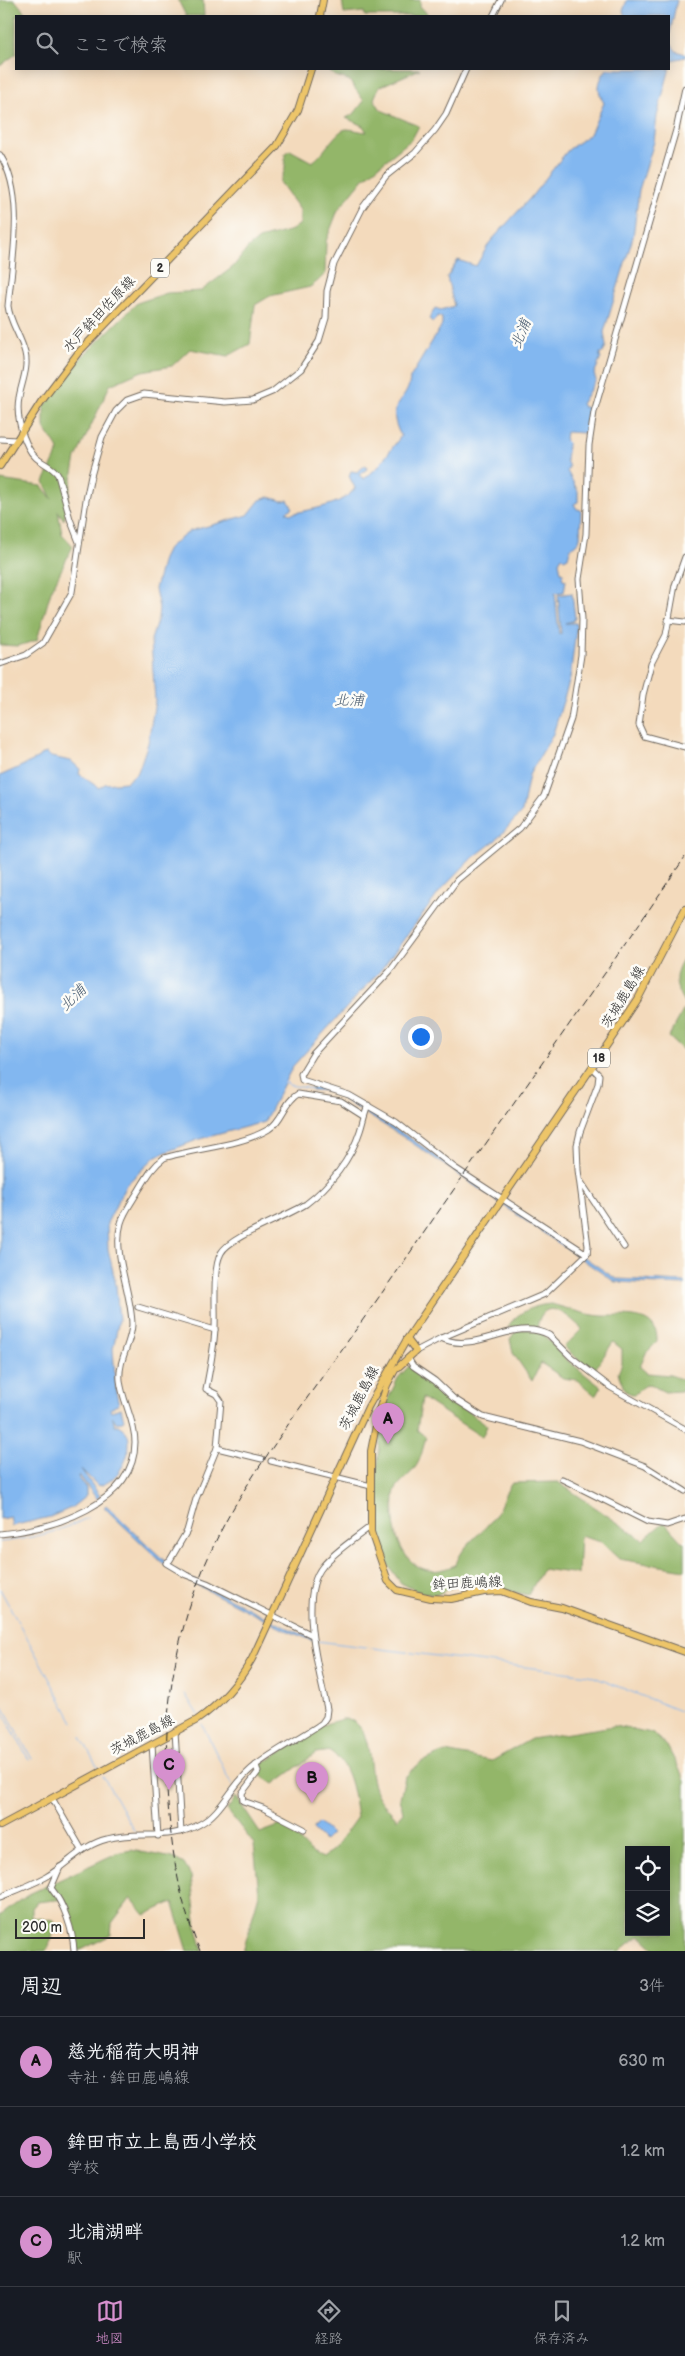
<!DOCTYPE html>
<html lang="ja">
<meta charset="utf-8">
<style>
body{margin:0;font-family:"Balsamiq Sans","Klee One",sans-serif;background:#20242c;color:#f1f3f6}
.controls{position:absolute;right:15px;bottom:15px;display:grid;overflow:hidden;border-radius:0px;box-shadow:0 2px 12px #0003}
.controls button{width:45px;height:45px;display:grid;place-items:center;padding:0;border:0;border-bottom:1px solid #363941;background:#171b24;color:#f1f3f6;font:25px sans-serif}
.scale{position:absolute;left:15px;bottom:12px;width:130px;box-sizing:border-box;padding-left:5px;border:2px solid #2b2b2b;border-top:0;font-size:14px;line-height:18px;white-space:nowrap;color:#2b2b2b;-webkit-text-stroke:4px #fdfcf7;paint-order:stroke}
.you{position:absolute;left:420px;top:1036px;width:18px;height:18px;margin:-12px;border:4px solid #fff;border-radius:50%;background:#1a73e8;box-shadow:0 0 0 8px #1a73e833}
.badge{display:grid;place-items:center;width:32px;height:32px;border-radius:50%;background:#d690ce;color:#111;font-size:16px;font-weight:700}
.pin{position:absolute;translate:-50% -41px;filter:drop-shadow(0 1px 2px #0008)}
.pin::after{content:'';position:absolute;top:26px;width:18px;height:15px;background:inherit;clip-path:polygon(0 0,100% 0,50% 100%)}
.list{margin:0;padding:0;list-style:none}
h2{display:flex;justify-content:space-between;align-items:center;height:65px;margin:0;padding:0 20px;font-size:21px}
h2 small{font-size:16px;font-weight:400;color:#9ea1a6}
.list li{display:grid;grid-template-columns:32px 1fr auto;gap:15px;align-items:center;box-sizing:border-box;height:90px;padding:0 20px;border-top:1px solid #363941}
.list b{display:block;font-size:19px;white-space:nowrap}
.list p{margin:0;font-size:16px;white-space:nowrap;color:#9ea1a6}
.list em{font-size:16px;font-style:normal;color:#9ea1a6}
.icon{flex:none;width:28px;height:28px;fill:none;stroke:currentColor;stroke-width:2;stroke-linecap:round;stroke-linejoin:round}
.map{position:relative;flex:none;width:685px;height:1951px;overflow:hidden}
.search{position:absolute;background:#171b24;box-shadow:0 2px 12px #0003;left:15px;right:15px;top:15px;height:55px;display:flex;align-items:center;gap:12px;box-sizing:border-box;padding:0 18px;border-radius:0px;color:#9ea1a6;font-size:19px}
.sheet{height:335px;background:#171b24}
nav{display:flex;justify-content:space-around;align-items:center;box-sizing:border-box;height:70px;border-top:1px solid #363941;background:#171b24;font-size:14px;color:#9ea1a6}
nav a{display:grid;justify-items:center;gap:2px}
nav .on{color:#d690ce}
.map>svg:first-child{display:block}
</style>
<div class="map">
<svg width="685" height="1951" viewBox="0 0 685 1951">
<rect width="100%" height="100%" fill="#fdfcf7"/>
<filter id="ink" filterUnits="userSpaceOnUse"><feTurbulence type="fractalNoise" baseFrequency=".02" numOctaves="2"/><feDisplacementMap in="SourceGraphic" scale="10" xChannelSelector="R" yChannelSelector="G"/><feConvolveMatrix kernelMatrix="1 2 1 2 8 2 1 2 1" color-interpolation-filters="sRGB"/></filter>
<filter id="wash" filterUnits="userSpaceOnUse"><feTurbulence type="fractalNoise" baseFrequency=".0096" numOctaves="4" result="noise"/><feDisplacementMap in="SourceGraphic" scale="20" xChannelSelector="R" yChannelSelector="G"/><feGaussianBlur stdDeviation="1.12" result="paint"/><feColorMatrix in="noise" values="0 0 0 0 0 0 0 0 0 0 0 0 0 0 0 0 0 1.4 0 .05"/><feComposite in="paint" operator="in"/></filter>
<g filter="url(#wash)">
<rect width="100%" height="100%" fill="#f3dabc"/>
<g fill="#93b669" stroke="#5f704a" fill-rule="evenodd">
<polygon points="0,0 15,0 28,16 16,16 16,54 0,66"/>
<polygon points="178,0 203,0 204,16 186,16"/>
<polygon points="342,0 420,0 420,6 429,16 365,16 364,12 344,14"/>
<path d="M329,69h91l-41,18 -5,12 7,11 38,16 -7,13 -48,39 -26,32 -12,31 -1,33 -7,7 -8,6 -40,9 -15,9 -5,39 -22,12 -38,-7 -18,17 -30,5 -32,14 -34,73 -12,62 -6,-9 4,23 11,12 -22,45 -14,49 -19,6 -18,-1v-165l42,6 10,13 -8,-17 15,-32 -15,-23v-20l34,-46 59,-58 30,-10 34,-2 32,-24 15,-19 11,-9 33,-9 8,-6v-14l-20,-28 5,-13v-15l5,-4 22,12c12,-7 24,-33 35,-33 7,0 14,3 20,3l-4,-6 -17,-8 8,-4 10,-13 -15,-21 -14,-4 -7,-5z"/>
<path d="M685,956v48c-11,-18 -13,-29 0,-48z"/>
<polygon points="685,1007 685,1052 669,1037"/>
<path d="M551,1304c16,4 34,11 51,12 20,1 57,-5 55,26l-11,11 -6,14 7,6 23,2 14,5 1,12 -5,-1 -15,1 -16,-8 -7,3 -8,8 -9,-4 -7,-18 4,-9v-15l-9,-7 -20,30 -29,-25 18,-18c-15,-15 -39,-35 -45,-1l-29,-1c8,-15 27,-22 43,-23z"/>
<polygon points="527,1329 543,1334 562,1356 601,1387 596,1396 577,1380 563,1378 541,1363 532,1381 513,1353 510,1339 516,1331"/>
<path d="M409,1366l78,60 -5,11 -60,-39 -5,32 9,7c-3,10 -5,24 -12,32 -5,7 -14,12 -18,20 -3,5 -2,13 -2,19 -3,37 21,79 62,56 7,-20 23,-28 35,-43 10,-11 12,-27 21,-38l46,-1 85,58 21,-18 17,19 4,1v28l-66,-11 -18,-17 -21,-6 -2,38 -35,-5 -15,26 -64,-14 -28,14 -15,-2 -20,-10 -16,-22 -9,-31 -1,-34 5,-55 4,-33 14,-30z"/>
<path d="M346,1718c31,9 19,54 31,76 4,9 14,17 20,25l6,-7 -3,-14 5,-21 16,-15 24,-10 47,9 39,-22 83,-13 38,7 15,13 18,34v171h-28l-17,-16 -20,16h-377l16,-57 -5,-50 -27,-34 9,-13 24,36 24,-9 26,28 12,6 12,-9 23,-32c-4,-23 -6,-51 -27,-66l-14,2 -42,31 -18,-12 6,-8 63,-40zM629,1850h37v82h-37z"/>
<path d="M131,1850l42,8 11,6 7,12 6,52 6,23h-15l-15,-49 -28,13 -14,-17 -19,25 -1,12 -32,16 -14,-52 -28,3 -5,6v9l22,3c2,10 -3,24 -9,31h-45v-35l29,-22 88,-41z"/>
</g>
<g fill="#82b7f0" stroke="#56718e">
<polygon points="627,0 677,0 669,38 669,16 625,16 623,11"/>
<path d="M669,41l7,10 9,3v3l-13,3 -15,56 -3,26 -15,48 -6,47 -29,95 2,14 -3,7h-3v4l-1,-1 2,2 -7,16 2,6 -15,24 2,3 6,1 -5,25 -18,-1 -1,8 3,3 -2,17 3,7 -2,4 11,20v11l-4,2 3,5 4,1 -1,28 -3,5 -7,6 -2,8 -4,2 -2,-2 -3,5 2,10 3,2 -2,2 1,3 3,1 -2,12 -9,1 4,41h2l-3,-39 14,-2 3,25 -2,3 -8,2h11v7l-6,49 -17,55 -24,41 -7,37 -26,28 -26,20 -29,30 -61,81 -87,95 -29,56 -67,18 -41,16 -30,29 -19,38 1,26 8,36 3,35 -6,29 3,43 3,12 -9,5 1,2 10,-3 3,12 -7,3 -5,-7 3,9h3c3,2 8,5 10,10 5,20 -10,47 -30,51l-17,-17 19,27 -3,3 -18,-24 -1,2 8,10v9l-15,12 -21,9 -38,9 -2,-9 -10,2v-743l37,-17 3,-4 7,-2 4,4 20,4 9,8 -1,5 20,14 6,-4 21,-2 12,-10 10,-29 7,-42 -4,-61 7,-22 1,-10 -4,-19 8,-30 6,-12 21,-16 58,-16 12,-15 9,-3 13,4 6,-1 5,8 -7,4 5,2c19,-5 52,-8 64,-26l-6,-12 2,-5 6,1 9,-7 1,4 -8,6 5,4 14,-12 23,-31c-18,-34 8,-33 9,-58l32,-53v-7l-4,-2 -5,6 -4,-3 6,-11 6,2 13,-4 -7,-29 11,-17 18,6 14,-24 41,-45 37,-47 22,-16 14,-31c-8,-13 -6,-22 3,-34h62z"/>
<polygon points="313,1087 329,1089 340,1095 410,1138 616,1279 685,1282 685,1285 615,1282 408,1140 339,1097 328,1091 312,1090"/>
<polygon points="106,1505 174,1570 283,1626 316,1640 316,1642 281,1628 172,1572 109,1512 104,1507"/>
<polygon points="319,1823 331,1834 324,1841 313,1830"/>
</g>
<g fill="none" stroke-linecap="round" stroke-linejoin="round">
<g stroke="#82b7f0" stroke-width="1">
<polyline points="285,1081 289,1085 312,1089"/>
<path d="M0,1542c29,-3 60,-10 87,-24"/>
<polyline points="0,1589 73,1722"/>
<polyline points="317,1641 589,1675 685,1713"/>
<polyline points="185,1694 198,1715"/>
<polyline points="0,1701 32,1759"/>
<polyline points="0,1707 29,1760"/>
<polyline points="202,1724 232,1786"/>
<polyline points="81,1737 98,1768"/>
<polyline points="150,1757 155,1833"/>
<polyline points="103,1776 135,1832"/>
</g>
</g>
</g>
<g filter="url(#ink)">
<g fill="none" stroke-linecap="round" stroke-linejoin="round">
<g stroke="#71685e" stroke-width="7">
<g id="minor">
<polyline points="493,16 501,0"/>
<path d="M0,155c26,40 12,106 8,151 2,17 13,30 17,47 4,15 -4,31 -6,45 -3,15 2,35 9,49 8,17 23,16 30,28l12,44 9,23"/>
<polyline points="0,439 16,440"/>
<polyline points="685,557 675,585 666,635 651,664 643,695 639,725 644,736 685,747"/>
<polyline points="668,620 685,622"/>
<polyline points="0,664 26,655 43,643 72,592 86,500 91,476 102,437 116,411 127,400 144,394 225,402 253,400 272,392 301,369 319,341 326,318 327,291 334,264 363,207 386,176 415,153 435,130 446,114 466,69"/>
<polyline points="581,1182 624,1247"/>
<polyline points="587,1254 455,1168 396,1122 349,1095 302,1080 301,1074 313,1054 390,971 457,880 520,828 544,796 571,719 581,655 582,619 579,579 586,534 589,445 594,412 676,130 685,88"/>
<polyline points="138,1307 215,1330"/>
<path d="M441,1338c35,17 73,-22 108,-3l22,22 39,30 75,42"/>
<polyline points="416,1351 441,1338 545,1294 587,1254 588,1246 578,1170 577,1145 580,1132 598,1084 599,1075 592,1068"/>
<polyline points="408,1358 413,1366 435,1381 453,1398 483,1417 580,1441 645,1466 685,1491"/>
<polyline points="217,1448 262,1459"/>
<polyline points="271,1461 371,1486"/>
<polyline points="562,1479 648,1522 667,1525 685,1519"/>
<path d="M0,1534c51,-5 135,-29 135,-92 0,-22 -13,-41 -15,-62 -2,-20 11,-36 12,-55 0,-32 -20,-71 -11,-102 3,-11 12,-23 18,-33 8,-13 13,-23 25,-32 32,-10 77,-12 105,-29 14,-9 15,-27 29,-35l43,7 22,14"/>
<path d="M312,1635l-105,-52 -21,-8 -20,-12 4,-3 17,-29 9,-32 21,-51 4,-47 -5,-7 -10,-5c4,-20 8,-40 9,-61 1,-20 -3,-58 6,-75 9,-17 66,-36 85,-49 24,-18 45,-45 54,-73 3,-9 4,-17 8,-26"/>
<polyline points="175,1731 181,1832"/>
<polyline points="152,1744 158,1836"/>
<polyline points="256,1765 258,1772 242,1793 243,1801 263,1808 304,1829"/>
<polyline points="52,1798 82,1850"/>
<path d="M60,1867l-9,21c13,16 22,42 23,63"/>
<path d="M0,1897c15,-6 31,-12 46,-20 21,-12 36,-32 61,-38 31,-9 62,3 93,-15 21,-11 31,-37 49,-53 21,-19 49,-31 73,-48l4,-6 1,-8c-7,-35 -30,-113 -4,-143 13,-16 32,-27 48,-40"/>
</g>
</g>
<g stroke="#71685e" stroke-width="8">
<g id="major">
<polyline points="320,16 323,0"/>
<polyline points="0,466 41,402 78,353 277,146 298,110 311,69"/>
<polyline points="407,1339 416,1351 395,1370 387,1385 379,1410 371,1451 371,1532 388,1581 397,1590 431,1598 451,1599 484,1592 502,1591 531,1602 562,1608 685,1652"/>
<path d="M0,1826l197,-106c23,-16 41,-36 55,-61l116,-252 39,-68 215,-316 16,-24 47,-90"/>
</g>
</g>
<use href="#minor" stroke="#fff" stroke-width="5"/>
<use href="#major" stroke="#edc569" stroke-width="6"/>
<path stroke="#2b2b2b" stroke-width="1" stroke-dasharray="8 4" stroke-linecap="butt" d="M200,1951c-20,-47 -28,-97 -32,-147 -7,-88 7,-177 45,-257 21,-46 51,-87 79,-128 38,-53 76,-106 113,-159 93,-135 188,-268 280,-403"/>
</g>
</g>
<g text-anchor="middle" dominant-baseline="central" stroke-width="5" stroke-linejoin="round" paint-order="stroke">
<g fill="#fdfcf7" stroke="#6a6a68" stroke-width="1">
<rect x="151" y="258.5" width="18" height="19" rx="4"/>
<rect x="588" y="1048.5" width="22" height="19" rx="4"/>
</g>
<g font-size="12" font-weight="bold" fill="#2b2b2b">
<text x="160" y="268">2</text>
<text x="599" y="1058">18</text>
</g>
<g font-size="14" fill="#2b2b2b" stroke="#fdfcf7">
<text transform="translate(99 314) rotate(-47)">水戸鉾田佐原線</text>
<text transform="translate(623 997) rotate(-59)">茨城鹿島線</text>
<text transform="translate(359 1398) rotate(-63)">茨城鹿島線</text>
<text transform="translate(467 1583) rotate(-3)">鉾田鹿嶋線</text>
<text transform="translate(142 1735) rotate(-28)">茨城鹿島線</text>
</g>
<g font-size="15" font-style="italic" fill="#495c70" stroke="#fdfcf7">
<text transform="translate(521 334) rotate(-69)">北浦</text>
<text x="349" y="700">北浦</text>
<text transform="translate(73 998) rotate(-45)">北浦</text>
</g>
</g>
</svg>
<div class="controls">
<button><svg class="icon" aria-label="locate" viewBox="0 0 24 24"><circle cx="12" cy="12" r="6"/><path d="M12 2v4M12 18v4M2 12h4M18 12h4"/></svg></button>
<button><svg class="icon" aria-label="layers" viewBox="0 0 24 24"><path d="M12 4l9 5-9 5-9-5zM3 14l9 5 9-5"/></svg></button>
</div>
<div class="scale">200 m</div>
<div class="you"></div>
<div class="pin badge" style="left:388px;top:1444px">A</div>
<div class="pin badge" style="left:312px;top:1803px">B</div>
<div class="pin badge" style="left:169px;top:1790px">C</div>
<div class="search"><svg class="icon" aria-label="search" viewBox="0 0 24 24"><circle cx="10" cy="10" r="6"/><path d="M15 15l6 6"/></svg>ここで検索</div>
</div>
<section class="sheet">
<h2>周辺<small>3件</small></h2>
<ul class="list">
<li><span class="badge">A</span><div><b>慈光稲荷大明神</b><p>寺社 · 鉾田鹿嶋線</p></div><em>630 m</em></li>
<li><span class="badge">B</span><div><b>鉾田市立上島西小学校</b><p>学校</p></div><em>1.2 km</em></li>
<li><span class="badge">C</span><div><b>北浦湖畔</b><p>駅</p></div><em>1.2 km</em></li>
</ul>
</section>
<nav>
<a class="on"><svg class="icon" aria-label="map" viewBox="0 0 24 24"><path d="M3 6l6-2 6 2 6-2v14l-6 2-6-2-6 2zM9 4v14M15 6v14"/></svg>地図</a>
<a><svg class="icon" aria-label="directions" viewBox="0 0 24 24"><path d="M12 3l9 9-9 9-9-9zM9 14v-3h6M13 9l2 2-2 2"/></svg>経路</a>
<a><svg class="icon" aria-label="saved" viewBox="0 0 24 24"><path d="M7 4h10v16l-5-4-5 4z"/></svg>保存済み</a>
</nav>
